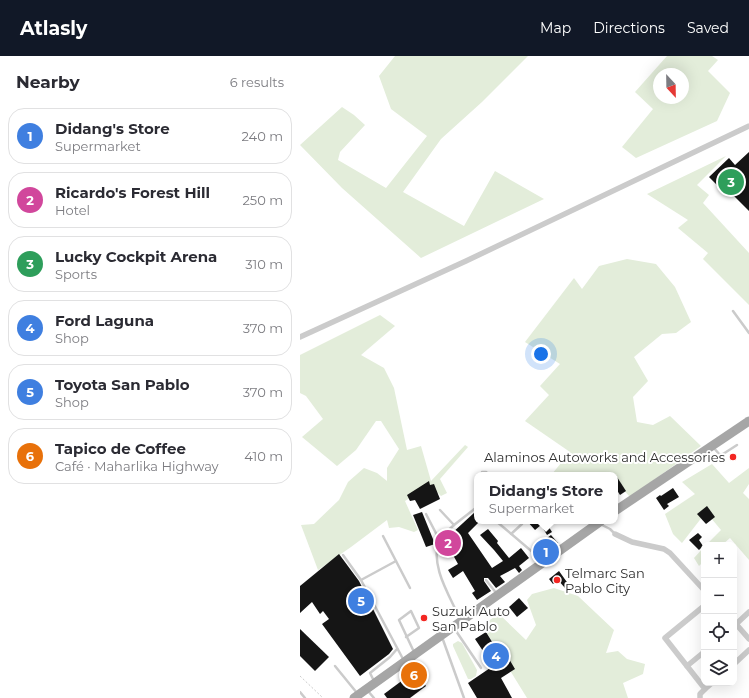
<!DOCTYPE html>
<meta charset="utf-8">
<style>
body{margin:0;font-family:Montserrat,sans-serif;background:#f7f7f7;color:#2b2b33}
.controls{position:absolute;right:12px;bottom:12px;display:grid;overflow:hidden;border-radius:8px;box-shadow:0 4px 16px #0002}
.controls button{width:36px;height:36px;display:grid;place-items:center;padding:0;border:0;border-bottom:1px solid #e1e1e2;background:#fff;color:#2b2b33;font:20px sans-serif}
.compass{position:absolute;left:353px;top:12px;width:36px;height:36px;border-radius:50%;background:#fff;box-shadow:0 4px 16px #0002;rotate:158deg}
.you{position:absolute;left:241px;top:298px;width:14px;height:14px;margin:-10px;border:3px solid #fff;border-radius:50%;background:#1a73e8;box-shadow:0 0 0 6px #1a73e833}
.badge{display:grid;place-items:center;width:26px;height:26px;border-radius:50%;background:#111827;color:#fff;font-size:13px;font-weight:700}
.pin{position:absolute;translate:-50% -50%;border:2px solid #fff;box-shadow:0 1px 4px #0006}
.popup{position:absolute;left:174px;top:416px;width:144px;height:52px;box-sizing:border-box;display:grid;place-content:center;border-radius:8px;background:#fff;filter:drop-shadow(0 1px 3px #0005);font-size:13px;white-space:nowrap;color:#7c7c81}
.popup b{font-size:15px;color:#2b2b33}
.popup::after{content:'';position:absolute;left:50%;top:100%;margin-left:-8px;border:8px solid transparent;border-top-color:#fff}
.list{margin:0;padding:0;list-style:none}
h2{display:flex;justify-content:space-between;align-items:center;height:52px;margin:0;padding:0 16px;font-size:17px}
h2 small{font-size:13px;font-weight:400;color:#7c7c81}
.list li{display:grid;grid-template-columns:26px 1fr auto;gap:12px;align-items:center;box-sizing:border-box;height:56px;margin:0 8px 8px;padding:0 8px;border:1px solid #e1e1e2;border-radius:16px}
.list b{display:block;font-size:15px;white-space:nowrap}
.list p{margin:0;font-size:13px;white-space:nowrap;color:#7c7c81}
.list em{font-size:13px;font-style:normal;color:#7c7c81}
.icon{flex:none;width:22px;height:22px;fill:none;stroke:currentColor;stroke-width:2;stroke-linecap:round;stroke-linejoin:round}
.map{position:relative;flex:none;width:449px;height:642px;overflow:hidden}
header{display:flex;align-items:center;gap:24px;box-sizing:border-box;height:56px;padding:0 20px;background:#111827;color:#fff}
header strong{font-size:19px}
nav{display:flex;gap:22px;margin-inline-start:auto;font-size:14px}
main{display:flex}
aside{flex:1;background:#fff}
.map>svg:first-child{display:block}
</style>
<header>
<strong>Atlasly</strong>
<nav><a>Map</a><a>Directions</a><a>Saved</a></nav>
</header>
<main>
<aside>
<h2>Nearby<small>6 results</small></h2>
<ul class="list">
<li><span class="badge" style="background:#3f7fe0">1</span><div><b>Didang's Store</b><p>Supermarket</p></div><em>240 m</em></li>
<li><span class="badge" style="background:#d1479c">2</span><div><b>Ricardo's Forest Hill</b><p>Hotel</p></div><em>250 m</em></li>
<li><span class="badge" style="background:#2e9e5b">3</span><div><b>Lucky Cockpit Arena</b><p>Sports</p></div><em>310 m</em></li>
<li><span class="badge" style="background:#3f7fe0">4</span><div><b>Ford Laguna</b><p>Shop</p></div><em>370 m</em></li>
<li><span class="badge" style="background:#3f7fe0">5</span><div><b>Toyota San Pablo</b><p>Shop</p></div><em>370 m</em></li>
<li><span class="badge" style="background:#e8710a">6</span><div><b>Tapico de Coffee</b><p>Café · Maharlika Highway</p></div><em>410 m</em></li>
</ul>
</aside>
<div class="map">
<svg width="449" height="642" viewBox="0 0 449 642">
<rect width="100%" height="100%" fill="#fff"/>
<g fill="#e3edda" fill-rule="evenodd">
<polygon points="95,0 228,0 182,46 141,83 103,136 164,170 195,115 244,143 121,202 42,132 0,89 42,51 54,59 65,69 40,96 38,104 86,132 127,80 91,53 79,20"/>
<path d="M367,0h45l6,4 -10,11 22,22 -13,28 -81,37 -14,-11 31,-38 -18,-17zM359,18h24v24h-24z"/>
<polygon points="426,100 397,129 409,139 403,147 449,197 449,249 403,203 408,197 378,172 388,164 347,138"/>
<polygon points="327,203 356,208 375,231 391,266 376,277 362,278 334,301 348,325 333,341 337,366 353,369 370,360 401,390 330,441 318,428 315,419 253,419 252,418 270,396 225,365 249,339 240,330 260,308 225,286 274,222 282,233 299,210"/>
<polygon points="80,259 95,270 61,299 84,312 94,332 107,394 121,390 131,425 165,389 168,391 140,423 147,437 141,440 134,433 129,430 105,445 118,474 114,476 99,471 89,472 87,464 51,491 18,514 1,469 14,468 39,444 48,426 64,412 77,417 87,425 87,412 99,393 81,365 76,365 56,394 37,410 2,381 23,363 6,340 0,337 0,299"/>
<polygon points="412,408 429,427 449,412 449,428 443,437 449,443 449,504 430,482 422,489 406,489 421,474 406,456 382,487 373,478 365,458 395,438 382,426"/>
<polygon points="404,491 404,505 399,510 394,502"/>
<polygon points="254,532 278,540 314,574 306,597 318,595 327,603 345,608 343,618 323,627 328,642 227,642 182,569 199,558 226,584 236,569 227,544 232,538"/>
<polygon points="158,585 162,587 177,614 176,620 171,623 168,623 153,590 153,588"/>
</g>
<g fill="#151515">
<polygon points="449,96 449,155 425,131 422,134 409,121 429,102 435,109"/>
<polygon points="315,418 326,435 320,439 315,431"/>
<polygon points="129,425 130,429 134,428 140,443 120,453 115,444 110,445 107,439"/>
<polygon points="373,432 379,441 367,448 369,450 364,454 356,442 360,439 361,440"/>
<polygon points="407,450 415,461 406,468 397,458"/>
<polygon points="122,456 135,488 126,491 113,459"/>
<polygon points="175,456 177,458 177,465 180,465 168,477 192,512 203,505 194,494 180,479 188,473 198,485 197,487 209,502 221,492 229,502 219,510 222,514 219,517 215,512 200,520 205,526 196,532 188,522 184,522 184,525 191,535 177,544 172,537 175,535 163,515 153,522 148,514 158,508 153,499 157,496 146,485 153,479 151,478"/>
<polygon points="227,465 245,465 252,476 247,479 241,469 235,474"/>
<polygon points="398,477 402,481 399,484 403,490 399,494 389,484"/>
<polygon points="251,479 258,487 245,497 239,488"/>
<polygon points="39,498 59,525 93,593 89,598 60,620 22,568 29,563 23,555 20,558 12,546 0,557 0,530"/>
<polygon points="259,515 269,529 265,532 258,524 253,528 249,523"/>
<polygon points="219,542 228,552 217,561 209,551"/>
<polygon points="0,573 29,601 15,615 0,600"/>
<polygon points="186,576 194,589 199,586 215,613 201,622 212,642 177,642 168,627 193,610 175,583"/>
<polygon points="115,615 126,630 110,642 87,642 84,638"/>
</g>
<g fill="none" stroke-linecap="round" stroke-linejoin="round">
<polyline stroke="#cbcbcb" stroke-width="1" stroke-dasharray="2 2" stroke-linecap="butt" points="0,620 23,642"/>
<g stroke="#cbcbcb" stroke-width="2.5">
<polyline points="433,255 449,277"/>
<polyline points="413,391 420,399 423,398 437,389"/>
<polyline points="182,416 186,416 189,419"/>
<polyline points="140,454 154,469"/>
<path d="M126,458l13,25c-9,28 10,55 21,80"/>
<polyline points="196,465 243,505"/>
<polyline points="300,468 310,473 315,478"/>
<polyline points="211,478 222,468 222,465"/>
<polyline points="83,480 110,532"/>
<polyline points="139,483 154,469 177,451"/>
<polyline points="43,499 61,524 103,603"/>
<polyline points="61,524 96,505"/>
<polyline points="186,524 197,538"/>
<polyline points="154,572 181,612"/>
<polyline points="106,581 119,572 111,555 99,564 114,596"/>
<polyline points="142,581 164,642"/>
<polyline points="35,610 57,637"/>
<polyline points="74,625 70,617 90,601 97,593"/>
<polyline points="68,635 74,642"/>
<polyline points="0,636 5,642"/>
</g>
<g stroke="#cbcbcb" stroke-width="5.5">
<polyline points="0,281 166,205 449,70"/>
<polyline points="315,478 332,486 364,493 370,497 404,534"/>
<polyline points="436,568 449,583"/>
<polyline points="434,570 449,556"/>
<polyline points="434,608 449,594"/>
<polyline points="387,610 404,596"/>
<polyline points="405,633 412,627"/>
<polyline points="400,642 400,638 405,633 365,582 404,550"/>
</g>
<g stroke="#a6a6a6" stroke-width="9">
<polyline points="315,455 449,365"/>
<polyline points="54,642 301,465"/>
</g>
</g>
<g fill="#f32622" stroke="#fff" stroke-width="1.5">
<circle cx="433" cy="401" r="4"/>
<circle cx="257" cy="524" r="4"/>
<circle cx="124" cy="562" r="4"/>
</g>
<g text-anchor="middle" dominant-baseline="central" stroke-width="4" stroke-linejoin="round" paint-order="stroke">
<g font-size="13" fill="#2e2e2e" stroke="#fff" text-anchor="start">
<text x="425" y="401" text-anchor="end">Alaminos Autoworks and Accessories</text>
<text x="265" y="517">Telmarc San<tspan x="265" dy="15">Pablo City</tspan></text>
<text x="132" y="555">Suzuki Auto<tspan x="132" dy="15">San Pablo</tspan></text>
</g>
</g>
</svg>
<div class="controls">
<button>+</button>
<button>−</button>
<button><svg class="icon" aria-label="locate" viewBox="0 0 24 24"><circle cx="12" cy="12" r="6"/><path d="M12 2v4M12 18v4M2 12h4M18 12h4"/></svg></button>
<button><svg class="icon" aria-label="layers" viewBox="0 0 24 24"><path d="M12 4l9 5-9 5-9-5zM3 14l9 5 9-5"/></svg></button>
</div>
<svg class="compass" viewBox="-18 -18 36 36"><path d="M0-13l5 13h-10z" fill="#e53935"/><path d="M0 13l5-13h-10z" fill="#7c7c81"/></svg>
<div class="you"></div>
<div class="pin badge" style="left:246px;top:496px;background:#3f7fe0">1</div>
<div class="popup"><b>Didang's Store</b>Supermarket</div>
<div class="pin badge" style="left:148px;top:487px;background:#d1479c">2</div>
<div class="pin badge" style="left:431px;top:126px;background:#2e9e5b">3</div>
<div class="pin badge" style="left:196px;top:600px;background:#3f7fe0">4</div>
<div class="pin badge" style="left:61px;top:545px;background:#3f7fe0">5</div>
<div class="pin badge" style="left:114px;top:619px;background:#e8710a">6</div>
</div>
</main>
